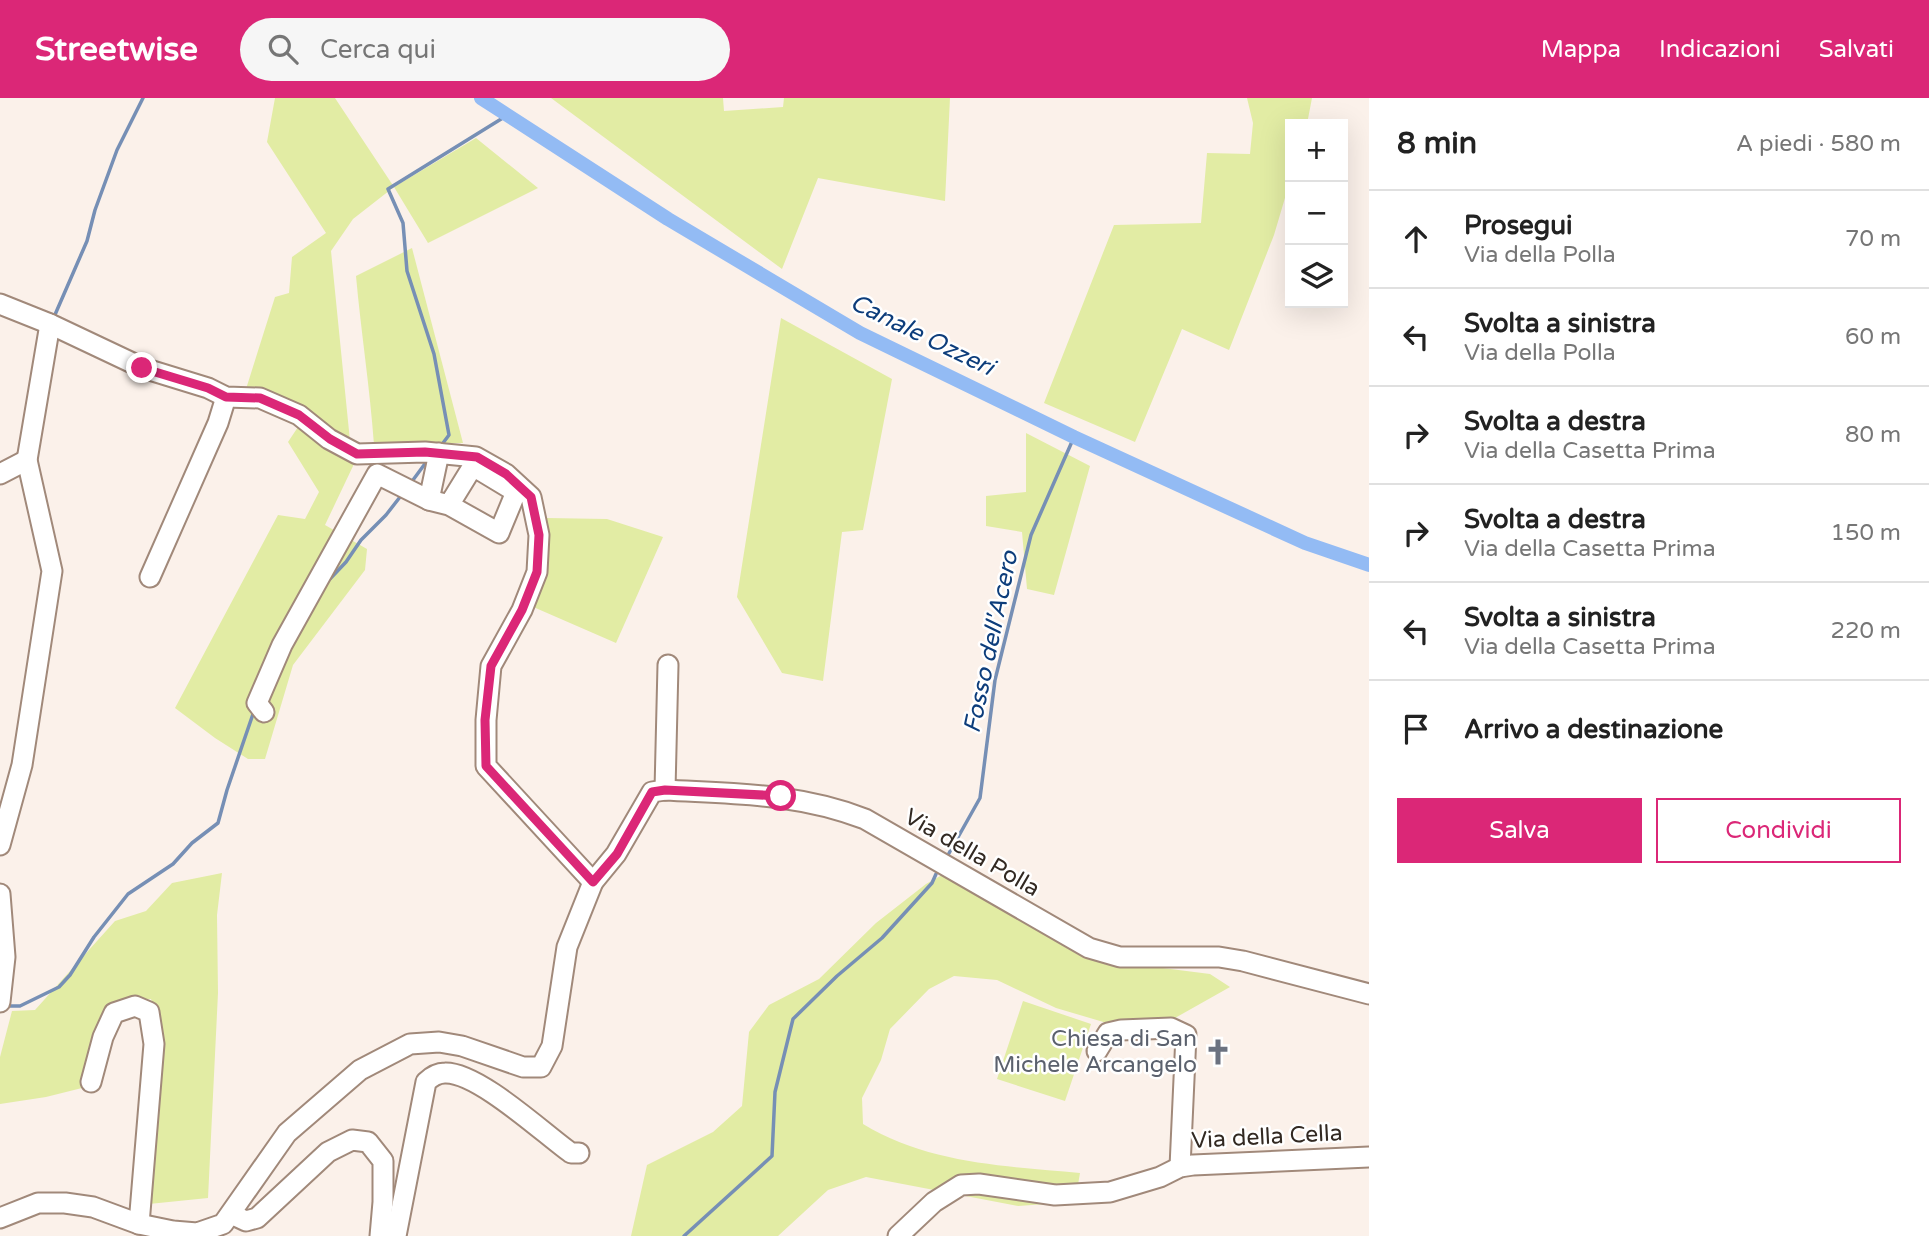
<!DOCTYPE html>
<html lang="it">
<meta charset="utf-8">
<style>
body{margin:0;font-family:"Varela Round",sans-serif;background:#f6f6f6;color:#222}
.controls{position:absolute;right:21px;top:21px;display:grid;overflow:hidden;border-radius:0px;box-shadow:0 7px 28px #0002}
.controls button{width:63px;height:63px;display:grid;place-items:center;padding:0;border:0;border-bottom:2px solid #e0e0e0;background:#fff;color:#222;font:35px sans-serif}
.stop{position:absolute;width:21px;height:21px;margin:-16px;border:5px solid #db2777;border-radius:50%;background:#fff}
.stop.end{background:#db2777;border-color:#fff;box-shadow:0 2px 7px #0008}
.list{margin:0;padding:0;list-style:none}
h2{display:flex;justify-content:space-between;align-items:center;height:91px;margin:0;padding:0 28px;font-size:30px}
h2 small{font-size:23px;font-weight:400;color:#767676}
.list li{display:grid;grid-template-columns:46px 1fr auto;gap:21px;align-items:center;box-sizing:border-box;height:98px;padding:0 28px;border-top:2px solid #e0e0e0}
.list b{display:block;font-size:26px;white-space:nowrap}
.list p{margin:0;font-size:23px;white-space:nowrap;color:#767676}
.list em{font-size:23px;font-style:normal;color:#767676}
.actions{display:flex;gap:14px;padding:21px 28px}
.actions a{flex:1;padding:16px 0;border:2px solid #db2777;border-radius:0px;text-align:center;font-size:24px;color:#db2777}
.actions .main{background:#db2777;color:#fff}
.icon{flex:none;width:38px;height:38px;fill:none;stroke:currentColor;stroke-width:2;stroke-linecap:round;stroke-linejoin:round}
.map{position:relative;flex:none;width:1369px;height:1138px;overflow:hidden}
header{display:flex;align-items:center;gap:42px;box-sizing:border-box;height:98px;padding:0 35px;background:#db2777;color:#fff}
header strong{font-size:33px}
nav{display:flex;gap:38px;margin-inline-start:auto;font-size:24px}
.search{width:490px;height:63px;background:#f6f6f6;display:flex;align-items:center;gap:18px;box-sizing:border-box;padding:0 24px;border-radius:38px;color:#767676;font-size:26px}
main{display:flex}
aside{flex:1;background:#fff}
.map>svg:first-child{display:block}
</style>
<header>
<strong>Streetwise</strong>
<div class="search"><svg class="icon" aria-label="search" viewBox="0 0 24 24"><circle cx="10" cy="10" r="6"/><path d="M15 15l6 6"/></svg>Cerca qui</div>
<nav><a>Mappa</a><a>Indicazioni</a><a>Salvati</a></nav>
</header>
<main>
<div class="map">
<svg width="1369" height="1138" viewBox="0 0 1369 1138">
<rect width="100%" height="100%" fill="#fbf1ea"/>
<g fill="#e2eca4">
<polygon points="275,0 335,0 394,89 476,40 538,90 428,145 394,89 353,121 331,153 350,343 319,325 283,298 246,291 275,199 289,195 292,159 326,135 267,44"/>
<polygon points="551,0 723,0 724,13 783,9 784,0 950,0 945,103 818,80 782,171"/>
<polygon points="1247,0 1312,0 1307,26 1290,26 1290,83 1274,137 1229,252 1182,231 1135,344 1044,305 1114,127 1201,125 1207,55 1250,56 1253,25"/>
<path d="M412,150l51,195 -89,2c-4,-57 -13,-113 -18,-169z"/>
<polygon points="781,220 892,281 863,432 842,434 823,583 782,575 737,499"/>
<polygon points="298,329 354,366 325,427 367,451 365,472 293,567 265,661 248,661 215,640 175,610 278,417 305,421 319,394 288,344"/>
<polygon points="1026,335 1090,368 1054,497 1027,491 1022,434 986,428 986,398 1026,394"/>
<polygon points="547,420 607,421 663,439 616,545 531,508 546,461"/>
<polygon points="222,775 217,817 218,895 208,1100 149,1106 162,929 151,901 108,906 92,942 86,989 46,999 0,1006 0,959 12,913 35,912 115,823 146,813 172,785"/>
<path d="M942,777l142,83 126,16 20,13 -55,31 -58,8 -61,-18 -59,-28 -43,-4 -25,13 -39,40 -9,31 -19,38 1,26c66,40 143,42 217,49l-5,29 -57,4 -152,-29 -38,13 -50,46h-147l16,-71 66,-33 29,-26 7,-74 20,-27 50,-26 57,-56 50,-39z"/>
<polygon points="1023,903 1091,926 1065,1003 997,981"/>
</g>
<g fill="none" stroke-linecap="round" stroke-linejoin="round">
<g stroke="#768fb5" stroke-width="3.5">
<polyline points="54,219 87,143 95,112 117,52 143,0"/>
<polyline points="443,345 449,337 434,256 407,173 403,125 388,91 506,18"/>
<polyline points="413,382 427,363"/>
<polyline points="327,484 346,464 361,442 386,417 400,399"/>
<polyline points="948,757 980,700 995,582 1031,437 1074,339"/>
<polyline points="6,908 20,908 59,889 70,877 94,839 128,796 173,766 192,745 218,725 227,692 253,616"/>
<polyline points="684,1138 772,1058 775,994 793,921 837,878 882,840 932,785 936,776"/>
</g>
<polyline stroke="#93bbf4" stroke-width="14" points="481,0 668,121 860,235 1074,339 1305,445 1369,467"/>
<g stroke="#a1897a" stroke-width="23">
<g id="minor">
<polyline points="0,206 50,226 143,270 208,290 226,299 260,300 299,317 329,341 357,356 425,354 476,359 506,376 531,399 539,437 537,474 522,512 491,568 486,622 486,668 593,784"/>
<polyline points="0,376 27,362"/>
<polyline points="429,402 449,407 473,368 516,394 499,435 449,407"/>
<polyline points="150,479 218,325 226,299"/>
<polyline points="264,614 257,605 282,547 377,376 429,402 439,355"/>
<polyline points="665,692 668,567"/>
<polyline points="0,747 22,667 52,473 27,362 50,226"/>
<polyline points="0,796 5,859 0,904"/>
<polyline points="1097,953 1108,935 1121,932 1171,930 1186,937 1180,1069"/>
<polyline points="91,984 103,939 114,915 135,908 149,914 154,946 139,1126"/>
<polyline points="231,1116 246,1123 257,1120 328,1054 352,1042 368,1044 383,1063 383,1104 380,1138"/>
<path d="M0,1120l38,-15h27l28,4 46,17 34,7 24,2 26,-9 64,-91 73,-63 50,-26 29,-2 23,4 61,21h18l11,-21 15,-99 26,-65 23,-28 36,-62 13,-2c70,4 133,3 200,29l224,129 31,9h99l24,4 126,33"/>
<path d="M396,1138l30,-154c5,-5 11,-9 19,-9 33,-1 98,60 126,80h8"/>
<polyline points="898,1138 934,1104 961,1087 979,1086 1055,1097 1110,1094 1160,1079 1180,1069 1193,1067 1369,1059"/>
</g>
</g>
<use href="#minor" stroke="#fff" stroke-width="19"/>
</g>
<g fill="none" stroke-linecap="round" stroke-linejoin="round">
<polyline stroke="#db2777" stroke-width="9" points="142,270 208,290 226,299 260,300 299,317 330,341 357,356 425,354 477,359 506,376 531,399 539,437 537,474 522,512 491,568 485,622 486,668 593,784 617,756 652,694 665,692 781,698"/>
</g>
<defs>
<g id="church-bare" transform="scale(2.1)"><path d="M-1.2-6h2.4v3.5h3.3v2.4h-3.3V6h-2.4V-.1h-3.3v-2.4h3.3Z" fill="#6b7280" stroke="#fff" stroke-width="2.5" paint-order="stroke"/></g>
</defs>
<g fill-rule="evenodd">
<use href="#church-bare" x="1218" y="954"/>
</g>
<g text-anchor="middle" dominant-baseline="central" stroke-width="5" stroke-linejoin="round" paint-order="stroke">
<g font-size="23" fill="#322922" stroke="#fff">
<text transform="translate(972 755) rotate(30)">Via della Polla</text>
<text transform="translate(1267 1039) rotate(-3)">Via della Cella</text>
</g>
<g font-size="23" fill="#5b616d" stroke="#fff" text-anchor="end">
<text x="1197" y="941">Chiesa di San<tspan x="1197" dy="26">Michele Arcangelo</tspan></text>
</g>
<g font-size="24" font-style="italic" fill="#0d3d7b" stroke="#fff">
<text transform="translate(922 237) rotate(26)">Canale Ozzeri</text>
<text transform="translate(991 544) rotate(-78)">Fosso dell'Acero</text>
</g>
</g>
</svg>
<div class="controls">
<button>+</button>
<button>−</button>
<button><svg class="icon" aria-label="layers" viewBox="0 0 24 24"><path d="M12 4l9 5-9 5-9-5zM3 14l9 5 9-5"/></svg></button>
</div>
<div class="stop" style="left:781px;top:698px"></div>
<div class="stop end" style="left:142px;top:270px"></div>
</div>
<aside>
<h2>8 min<small>A piedi · 580 m</small></h2>
<ul class="list">
<li><svg class="icon" aria-label="ahead" viewBox="0 0 24 24"><path d="M12 20V5M6 11l6-6 6 6"/></svg><div><b>Prosegui</b><p>Via della Polla</p></div><em>70 m</em></li>
<li><svg class="icon" aria-label="left" viewBox="0 0 24 24"><path d="M17 20v-9H6M10 6l-5 5 5 5"/></svg><div><b>Svolta a sinistra</b><p>Via della Polla</p></div><em>60 m</em></li>
<li><svg class="icon" aria-label="right" viewBox="0 0 24 24"><path d="M7 20v-9h11M14 6l5 5-5 5"/></svg><div><b>Svolta a destra</b><p>Via della Casetta Prima</p></div><em>80 m</em></li>
<li><svg class="icon" aria-label="right" viewBox="0 0 24 24"><path d="M7 20v-9h11M14 6l5 5-5 5"/></svg><div><b>Svolta a destra</b><p>Via della Casetta Prima</p></div><em>150 m</em></li>
<li><svg class="icon" aria-label="left" viewBox="0 0 24 24"><path d="M17 20v-9H6M10 6l-5 5 5 5"/></svg><div><b>Svolta a sinistra</b><p>Via della Casetta Prima</p></div><em>220 m</em></li>
<li><svg class="icon" aria-label="arrive" viewBox="0 0 24 24"><path d="M6 21V4h12l-3 4 3 4H6"/></svg><div><b>Arrivo a destinazione</b></div></li>
</ul>
<div class="actions"><a class="main">Salva</a><a>Condividi</a></div>
</aside>
</main>
